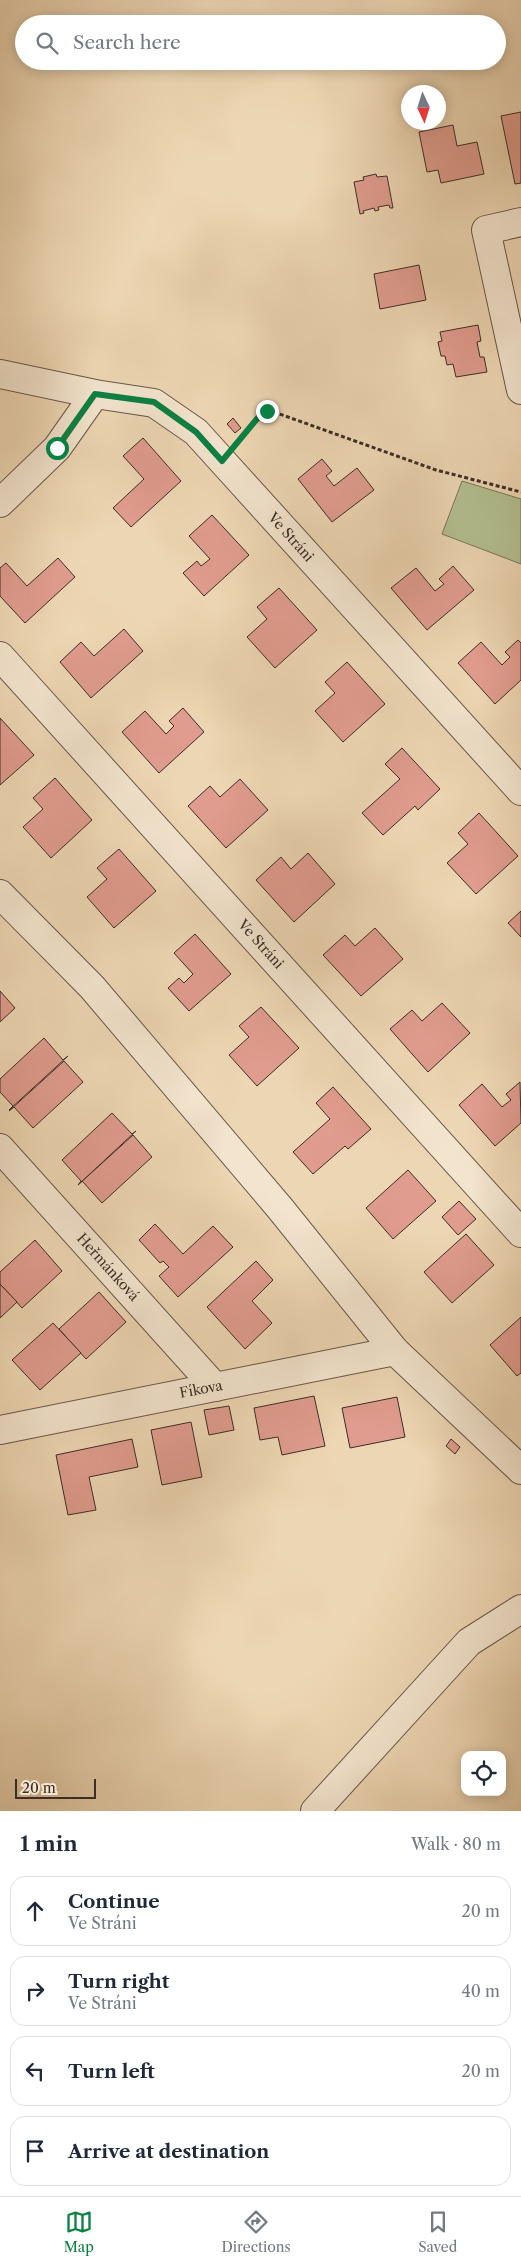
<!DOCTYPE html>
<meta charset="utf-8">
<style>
body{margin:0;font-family:"Libre Caslon Text",serif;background:#f6f6f7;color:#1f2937}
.controls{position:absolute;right:15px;bottom:15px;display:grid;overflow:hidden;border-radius:10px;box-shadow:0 2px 12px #0003}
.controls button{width:45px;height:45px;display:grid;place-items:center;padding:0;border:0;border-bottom:1px solid #e0e1e3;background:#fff;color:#1f2937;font:25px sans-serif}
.compass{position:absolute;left:401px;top:85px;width:45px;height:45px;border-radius:50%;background:#fff;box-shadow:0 2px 12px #0003;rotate:176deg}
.scale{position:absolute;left:15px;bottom:12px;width:81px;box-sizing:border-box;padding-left:5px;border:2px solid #3c2e27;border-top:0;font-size:14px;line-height:18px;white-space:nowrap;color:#3c2e27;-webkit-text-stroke:4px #f3e4ce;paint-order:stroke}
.stop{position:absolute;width:15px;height:15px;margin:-11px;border:4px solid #0b8043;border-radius:50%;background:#fff}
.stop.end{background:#0b8043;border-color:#fff;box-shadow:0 1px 5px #0008}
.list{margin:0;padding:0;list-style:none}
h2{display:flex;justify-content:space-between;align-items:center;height:65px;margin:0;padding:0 20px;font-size:21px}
h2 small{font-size:16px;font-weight:400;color:#747a83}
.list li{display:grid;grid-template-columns:32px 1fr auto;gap:15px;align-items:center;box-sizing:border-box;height:70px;margin:0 10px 10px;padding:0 10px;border:1px solid #e0e1e3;border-radius:15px}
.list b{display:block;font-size:19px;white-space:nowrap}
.list p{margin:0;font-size:16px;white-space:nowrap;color:#747a83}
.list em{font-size:16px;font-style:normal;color:#747a83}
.icon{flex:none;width:28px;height:28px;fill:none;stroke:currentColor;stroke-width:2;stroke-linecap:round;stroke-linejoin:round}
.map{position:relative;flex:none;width:521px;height:1811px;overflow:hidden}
.search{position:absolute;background:#fff;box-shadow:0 2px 12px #0003;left:15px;right:15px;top:15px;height:55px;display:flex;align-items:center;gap:12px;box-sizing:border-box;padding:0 18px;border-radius:28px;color:#747a83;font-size:19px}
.sheet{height:385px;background:#fff}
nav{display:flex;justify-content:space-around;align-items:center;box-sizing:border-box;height:70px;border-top:1px solid #e0e1e3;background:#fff;font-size:14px;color:#747a83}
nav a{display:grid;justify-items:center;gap:2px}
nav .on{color:#0b8043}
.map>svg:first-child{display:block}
</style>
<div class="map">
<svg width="521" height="1811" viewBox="0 0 521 1811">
<rect width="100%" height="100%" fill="#edd6b3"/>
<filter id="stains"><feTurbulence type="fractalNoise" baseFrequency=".004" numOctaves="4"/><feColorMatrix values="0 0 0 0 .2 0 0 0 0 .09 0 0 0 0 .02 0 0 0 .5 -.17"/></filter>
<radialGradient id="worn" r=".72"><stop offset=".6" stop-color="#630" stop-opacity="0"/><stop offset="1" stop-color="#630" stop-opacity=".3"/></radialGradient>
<polygon fill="#b3bf90" stroke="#78765c" points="462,481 521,499 521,564 442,534"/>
<g fill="#e09c8e" stroke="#3c2e27">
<polygon points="521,112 521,183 515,184 501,116"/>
<polygon points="453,125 457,146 477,142 484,174 441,183 438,170 427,172 419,132"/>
<polygon points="376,174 377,177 387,176 393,208 390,208 389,205 378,207 379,210 375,211 374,208 363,211 364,213 360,214 354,182 364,180 363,177"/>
<polygon points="419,265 426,300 380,309 374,274"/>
<polygon points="478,325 481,341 477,342 480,357 484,357 487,372 456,377 453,364 447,365 445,356 441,356 438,342 442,341 440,332"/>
<polygon points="233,418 241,428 235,433 227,424"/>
<polygon points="143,438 181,481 131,527 113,508 144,479 123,456"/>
<polygon points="322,459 332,471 326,476 334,486 357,468 374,490 332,522 298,479"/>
<polygon points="212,515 249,555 204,596 183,573 197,561 201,566 210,559 189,536"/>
<polygon points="58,558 75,577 25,623 0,596 0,568 6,563 27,586"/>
<polygon points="453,566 474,590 427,630 391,588 416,568 435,591 444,584 439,579"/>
<polygon points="279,588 317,630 275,668 247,637 267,619 257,607"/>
<polygon points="124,629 143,651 91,698 60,662 81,642 94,656"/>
<polygon points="518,640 521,643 521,680 495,704 458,663 481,642 502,665 510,657 505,652"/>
<polygon points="347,662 385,704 343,742 315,711 335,693 325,682"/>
<polygon points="183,708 204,732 159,773 122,732 145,711 166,734 174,726 169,721"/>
<polygon points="0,718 34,755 0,785"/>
<polygon points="402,748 440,789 418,810 415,806 383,835 362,813 400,779 385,764"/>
<polygon points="55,778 92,820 51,858 23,827 43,809 33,798"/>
<polygon points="240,779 268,810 226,848 188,806 210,786 220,797"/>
<polygon points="479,813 518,856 476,894 447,863 468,844 458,833"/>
<polygon points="119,849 156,891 114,928 87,897 107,879 97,868"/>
<polygon points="308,853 335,884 294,922 256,880 281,857 291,869"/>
<polygon points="521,911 521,937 508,923"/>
<polygon points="375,928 403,959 361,996 323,955 345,935 355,946"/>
<polygon points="195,934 231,974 189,1011 168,988 179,978 184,983 193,974 174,953"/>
<polygon points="0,991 15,1008 0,1022"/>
<polygon points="442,1003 470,1033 428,1072 390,1029 412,1010 422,1021"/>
<polygon points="261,1007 299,1048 257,1086 229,1055 249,1037 239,1026"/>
<polygon points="44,1038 63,1060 68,1056 9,1110 13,1106 0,1092 0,1079"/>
<polygon points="64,1061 83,1082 33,1128 14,1107 9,1111"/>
<polygon points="520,1082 521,1123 495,1146 459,1105 482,1084 502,1107 511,1100 506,1094"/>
<polygon points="333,1087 371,1129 348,1149 345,1146 313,1174 293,1152 330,1119 316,1103"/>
<polygon points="112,1113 132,1134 136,1131 78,1185 81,1181 62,1160"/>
<polygon points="133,1135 152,1157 102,1203 82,1181 78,1185"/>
<polygon points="408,1170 436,1201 393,1239 366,1208"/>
<polygon points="459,1201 476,1219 458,1235 442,1217"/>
<polygon points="155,1224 183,1254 213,1226 233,1247 178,1297 159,1276 169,1267 163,1261 160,1263 139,1240"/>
<polygon points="466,1234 494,1265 452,1303 424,1272"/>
<polygon points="35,1240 62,1271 22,1308 0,1284 0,1272"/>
<polygon points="256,1261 273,1280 252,1301 272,1323 245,1349 207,1307"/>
<polygon points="0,1284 17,1302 0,1318"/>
<polygon points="99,1292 126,1322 86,1359 59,1329"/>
<polygon points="521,1317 521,1373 517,1376 490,1345"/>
<polygon points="53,1323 81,1353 40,1390 12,1360"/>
<polygon points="314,1396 325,1446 282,1455 278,1437 260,1440 254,1408"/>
<polygon points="397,1397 405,1437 350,1448 342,1408"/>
<polygon points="229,1406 234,1430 209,1435 204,1410"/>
<polygon points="191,1422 202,1477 162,1485 151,1430"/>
<polygon points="132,1439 138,1467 89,1477 96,1510 68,1515 56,1455"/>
<polygon points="451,1439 460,1447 455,1454 446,1446"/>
</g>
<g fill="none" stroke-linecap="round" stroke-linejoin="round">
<g stroke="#68584a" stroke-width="30">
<g id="minor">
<polyline points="521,222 486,230 521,390"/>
<polyline points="0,374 95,394 154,403 196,432 521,791"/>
<polyline points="0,503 57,448 95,394"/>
<polyline points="0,656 521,1233"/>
<polyline points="0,1148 215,1387"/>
<polyline points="0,1430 395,1351"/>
</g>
</g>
<g stroke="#68584a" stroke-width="30">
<g id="tertiary">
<polyline points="0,894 92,987 279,1207 395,1351 521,1470"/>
<polyline points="315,1811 469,1642 521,1609"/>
</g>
</g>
<polyline stroke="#3c2e27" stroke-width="3" stroke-dasharray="4 2.5" stroke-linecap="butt" points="240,439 261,414 274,412 436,470 521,492"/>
<use href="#minor" stroke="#f3e4ce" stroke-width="28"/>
<use href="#tertiary" stroke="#f3e4ce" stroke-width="28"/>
</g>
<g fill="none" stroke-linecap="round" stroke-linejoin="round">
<polyline stroke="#0b8043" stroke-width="6" points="57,448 95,394 154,402 196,432 222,461 261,414 267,411"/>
</g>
<g text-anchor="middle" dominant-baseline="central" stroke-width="4" stroke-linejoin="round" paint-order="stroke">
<g font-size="14" fill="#3c2e27" stroke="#f3e4ce">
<text transform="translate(291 537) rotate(48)">Ve Stráni</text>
<text transform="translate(261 944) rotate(48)">Ve Stráni</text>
<text transform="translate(108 1267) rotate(48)">Heřmánková</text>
<text transform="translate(201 1389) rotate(-11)">Fíkova</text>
</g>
</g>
<rect width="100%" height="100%" filter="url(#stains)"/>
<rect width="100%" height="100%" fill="url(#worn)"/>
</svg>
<div class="controls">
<button><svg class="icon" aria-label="locate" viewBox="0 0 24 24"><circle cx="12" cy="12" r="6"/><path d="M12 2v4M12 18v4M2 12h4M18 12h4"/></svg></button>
</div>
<svg class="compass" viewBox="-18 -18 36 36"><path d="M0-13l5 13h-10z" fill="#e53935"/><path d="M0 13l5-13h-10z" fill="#747a83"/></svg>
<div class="scale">20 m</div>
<div class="stop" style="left:57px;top:448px"></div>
<div class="stop end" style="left:267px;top:411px"></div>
<div class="search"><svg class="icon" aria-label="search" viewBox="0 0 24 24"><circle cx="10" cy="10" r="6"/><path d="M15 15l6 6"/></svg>Search here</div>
</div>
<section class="sheet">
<h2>1 min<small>Walk · 80 m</small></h2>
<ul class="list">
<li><svg class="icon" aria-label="ahead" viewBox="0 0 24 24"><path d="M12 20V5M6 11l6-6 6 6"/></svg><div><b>Continue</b><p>Ve Stráni</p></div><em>20 m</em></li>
<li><svg class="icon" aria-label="right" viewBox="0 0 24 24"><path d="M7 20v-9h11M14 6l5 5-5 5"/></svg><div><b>Turn right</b><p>Ve Stráni</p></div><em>40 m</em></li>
<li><svg class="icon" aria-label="left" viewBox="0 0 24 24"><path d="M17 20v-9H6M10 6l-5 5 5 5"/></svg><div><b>Turn left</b></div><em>20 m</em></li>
<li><svg class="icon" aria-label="arrive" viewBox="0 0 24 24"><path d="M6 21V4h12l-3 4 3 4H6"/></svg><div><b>Arrive at destination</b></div></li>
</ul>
</section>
<nav>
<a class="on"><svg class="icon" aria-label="map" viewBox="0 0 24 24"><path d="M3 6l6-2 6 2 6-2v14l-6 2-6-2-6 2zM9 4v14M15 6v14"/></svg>Map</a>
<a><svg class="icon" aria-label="directions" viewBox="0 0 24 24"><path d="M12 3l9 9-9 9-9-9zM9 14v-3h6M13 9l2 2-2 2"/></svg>Directions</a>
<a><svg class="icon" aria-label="saved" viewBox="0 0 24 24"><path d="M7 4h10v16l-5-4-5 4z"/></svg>Saved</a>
</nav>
